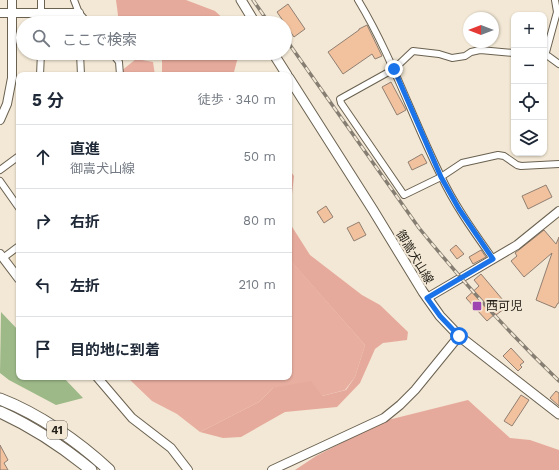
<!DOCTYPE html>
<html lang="ja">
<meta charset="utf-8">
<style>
body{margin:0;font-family:"Work Sans","Noto Sans JP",sans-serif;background:#f6f6f7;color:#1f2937}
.controls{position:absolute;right:12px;top:12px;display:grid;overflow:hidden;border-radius:8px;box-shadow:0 1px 3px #0004}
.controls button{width:36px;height:36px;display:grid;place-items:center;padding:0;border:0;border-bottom:1px solid #e0e1e3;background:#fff;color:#1f2937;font:20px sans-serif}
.compass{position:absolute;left:463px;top:12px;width:36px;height:36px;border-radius:50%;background:#fff;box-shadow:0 1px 3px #0004;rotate:270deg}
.stop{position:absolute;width:12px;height:12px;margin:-9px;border:3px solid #1a73e8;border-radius:50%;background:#fff}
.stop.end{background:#1a73e8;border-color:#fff;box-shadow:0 1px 4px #0008}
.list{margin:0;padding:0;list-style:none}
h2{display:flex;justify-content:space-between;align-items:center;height:52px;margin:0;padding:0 16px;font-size:17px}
h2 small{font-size:13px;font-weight:400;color:#747a83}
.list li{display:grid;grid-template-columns:26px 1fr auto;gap:12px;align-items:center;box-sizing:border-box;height:64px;padding:0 16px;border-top:1px solid #e0e1e3}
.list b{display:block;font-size:15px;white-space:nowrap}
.list p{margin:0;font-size:13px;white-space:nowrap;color:#747a83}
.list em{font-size:13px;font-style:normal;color:#747a83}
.icon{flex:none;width:22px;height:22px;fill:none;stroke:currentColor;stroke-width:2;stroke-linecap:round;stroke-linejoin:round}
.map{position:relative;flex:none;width:559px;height:470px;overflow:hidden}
.search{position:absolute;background:#fff;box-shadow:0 1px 3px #0004;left:16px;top:16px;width:276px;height:44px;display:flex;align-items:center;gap:10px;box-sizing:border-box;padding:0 14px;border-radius:22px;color:#747a83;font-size:15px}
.panel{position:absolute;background:#fff;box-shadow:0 1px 3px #0004;left:16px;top:72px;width:276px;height:308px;border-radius:8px}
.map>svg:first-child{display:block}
</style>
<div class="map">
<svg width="559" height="470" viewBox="0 0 559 470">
<rect width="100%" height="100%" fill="#f3e8d5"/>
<polygon fill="#eddfc4" points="19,250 19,270 12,261 13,254"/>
<g fill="#e8aea0">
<polygon points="136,59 153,62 155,75 120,75 120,72"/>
<polygon points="291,261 365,345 355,377 345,390 322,396 273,388 259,402 200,432 177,414 152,401 127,377 289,377 289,262"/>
</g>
<g fill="#e6aa9c">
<polygon points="116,0 186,0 215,11 228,23 119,23"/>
<polygon points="162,53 239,53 234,72 235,75 162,75"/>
<polygon points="289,169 294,176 289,222 310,255 362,295 380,305 408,332 407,340 383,343 375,349 360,383 337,407 285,412 241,437 223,438 200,432 259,402 273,388 311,381 322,396 346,390 355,377 365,345 289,259"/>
<polygon points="468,400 510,438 530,440 559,450 559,470 295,470 316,456 384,421"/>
</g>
<polygon fill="#9db988" points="1,312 19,331 19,377 63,377 83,398 56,405 9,380 0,373"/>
<g fill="#f2c19d" stroke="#907f72">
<polygon points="288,4 305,29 294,37 277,12"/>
<polygon points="367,25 382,56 375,59 372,54 343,74 328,52 359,30 359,29"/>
<polygon points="391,82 406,110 397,115 382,87"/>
<polygon points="422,154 427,163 412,170 408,162"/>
<polygon points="546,185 552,197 528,209 522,196"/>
<polygon points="326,206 333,217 324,223 317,212"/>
<polygon points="359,222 366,235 354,241 347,228"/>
<polygon points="544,230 556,244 559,237 559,303 558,303 555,308 536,300 552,253 524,277 511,261 517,256 515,253"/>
<polygon points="456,245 464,254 457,259 450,250"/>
<polygon points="481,250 486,257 473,264 469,257"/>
<polygon points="481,274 508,306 496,315 495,314 487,321 466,298 479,286 474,280"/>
<polygon points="511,348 524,362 520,365 522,367 518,371 503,356"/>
<polygon points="556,391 559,393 559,406 550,398"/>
<polygon points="521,395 529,400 512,426 504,421"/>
<polygon points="0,445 8,460 4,463 8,470 0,470"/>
</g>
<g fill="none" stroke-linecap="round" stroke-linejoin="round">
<g stroke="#6a6150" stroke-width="8">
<g id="minor">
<polyline points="41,0 41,23"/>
<polyline points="74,0 79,13 79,23"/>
<path d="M358,0c34,56 54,118 83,176 14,30 33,56 52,83"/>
<polyline points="79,13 88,23"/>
<polyline points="80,53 81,75"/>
<polyline points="112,53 119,62 120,75"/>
<polyline points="514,53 480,50 471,52 465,56 452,58 439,54 413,51 394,69 340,99 341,103 404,195 441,177 462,163 498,155 504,156 517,165 521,166 559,164"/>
<polyline points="544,56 548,56 559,64"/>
<polyline points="545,56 557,12 555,0"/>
<polyline points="40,75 41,53"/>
<polyline points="0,170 19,156"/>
<polyline points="0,181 19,208"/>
<polyline points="3,258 19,246"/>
</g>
</g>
<g stroke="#6a6150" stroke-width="10">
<g id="tertiary">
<polyline points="0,13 79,13"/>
<polyline points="0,120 7,104 12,78 12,0"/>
<polyline points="0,254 19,279"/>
<polyline points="427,298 517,245 559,211"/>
<polyline points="97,377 132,418 171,448 188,470"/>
<polyline points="272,470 384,418 400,405 415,390 459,336"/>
</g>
</g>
<g stroke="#6a6150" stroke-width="11">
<g id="secondary">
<polyline points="241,0 255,23"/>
<polyline points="273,53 287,75"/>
<polyline points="289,78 373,210 423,292 440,316 459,336 559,414"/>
</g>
</g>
<g stroke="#6a6150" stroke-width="13">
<g id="trunk">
<path d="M0,399c39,15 79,43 109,71"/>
<path d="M0,412c33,15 63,35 91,58"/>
</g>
</g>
<use href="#minor" stroke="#fff" stroke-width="6"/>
<use href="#tertiary" stroke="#fff" stroke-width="8"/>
<use href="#secondary" stroke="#fff" stroke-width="9"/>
<use href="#trunk" stroke="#fff" stroke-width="11"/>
<g stroke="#867e72" stroke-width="3.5">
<g id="rail">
<polyline points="253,0 269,23"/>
<path d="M285,38l134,190c44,54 90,105 140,153"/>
</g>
</g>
<use href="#rail" stroke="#f3e8d5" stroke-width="2" stroke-dasharray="6" stroke-linecap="butt"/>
</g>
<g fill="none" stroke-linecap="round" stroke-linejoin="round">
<polyline stroke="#1a73e8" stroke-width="5" points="394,69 441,177 459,209 493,259 427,298 440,316 459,336"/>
</g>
<rect fill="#9e45b2" stroke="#f3e8d5" stroke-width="1.5" x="472" y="301" width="10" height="10" rx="2"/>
<g text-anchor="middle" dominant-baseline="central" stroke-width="4" stroke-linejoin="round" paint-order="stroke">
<rect fill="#f3e8d5" stroke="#615b51" stroke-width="1" x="47" y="421" width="20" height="18" rx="3"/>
<g font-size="11" font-weight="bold" fill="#231f18">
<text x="57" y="430">41</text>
</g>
<g font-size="12" fill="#231f18" stroke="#f3e8d5">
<text transform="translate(415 257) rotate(59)">御嵩犬山線</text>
</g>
<g font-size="12" fill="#231f18" stroke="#f3e8d5" text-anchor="start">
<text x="486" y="306">西可児</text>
</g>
</g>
</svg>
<div class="controls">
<button>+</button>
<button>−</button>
<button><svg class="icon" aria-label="locate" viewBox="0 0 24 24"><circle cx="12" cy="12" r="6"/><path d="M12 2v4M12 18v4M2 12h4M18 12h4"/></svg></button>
<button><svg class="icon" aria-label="layers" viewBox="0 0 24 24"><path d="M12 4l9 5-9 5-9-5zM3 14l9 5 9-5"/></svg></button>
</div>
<svg class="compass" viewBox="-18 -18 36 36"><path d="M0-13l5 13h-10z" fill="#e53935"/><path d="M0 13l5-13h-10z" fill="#747a83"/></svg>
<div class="stop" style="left:459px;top:336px"></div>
<div class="stop end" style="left:394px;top:69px"></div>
<div class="search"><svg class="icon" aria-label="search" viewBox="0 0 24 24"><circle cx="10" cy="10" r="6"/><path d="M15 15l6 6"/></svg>ここで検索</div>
<section class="panel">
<h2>5 分<small>徒歩 · 340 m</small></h2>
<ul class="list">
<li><svg class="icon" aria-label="ahead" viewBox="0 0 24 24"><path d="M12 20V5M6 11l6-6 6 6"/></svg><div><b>直進</b><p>御嵩犬山線</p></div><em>50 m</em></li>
<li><svg class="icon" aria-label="right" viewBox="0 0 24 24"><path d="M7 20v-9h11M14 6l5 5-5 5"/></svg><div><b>右折</b></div><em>80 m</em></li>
<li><svg class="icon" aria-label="left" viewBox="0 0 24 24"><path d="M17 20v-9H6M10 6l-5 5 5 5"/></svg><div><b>左折</b></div><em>210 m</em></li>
<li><svg class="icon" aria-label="arrive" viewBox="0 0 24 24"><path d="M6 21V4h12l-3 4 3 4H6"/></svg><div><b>目的地に到着</b></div></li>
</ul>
</section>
</div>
